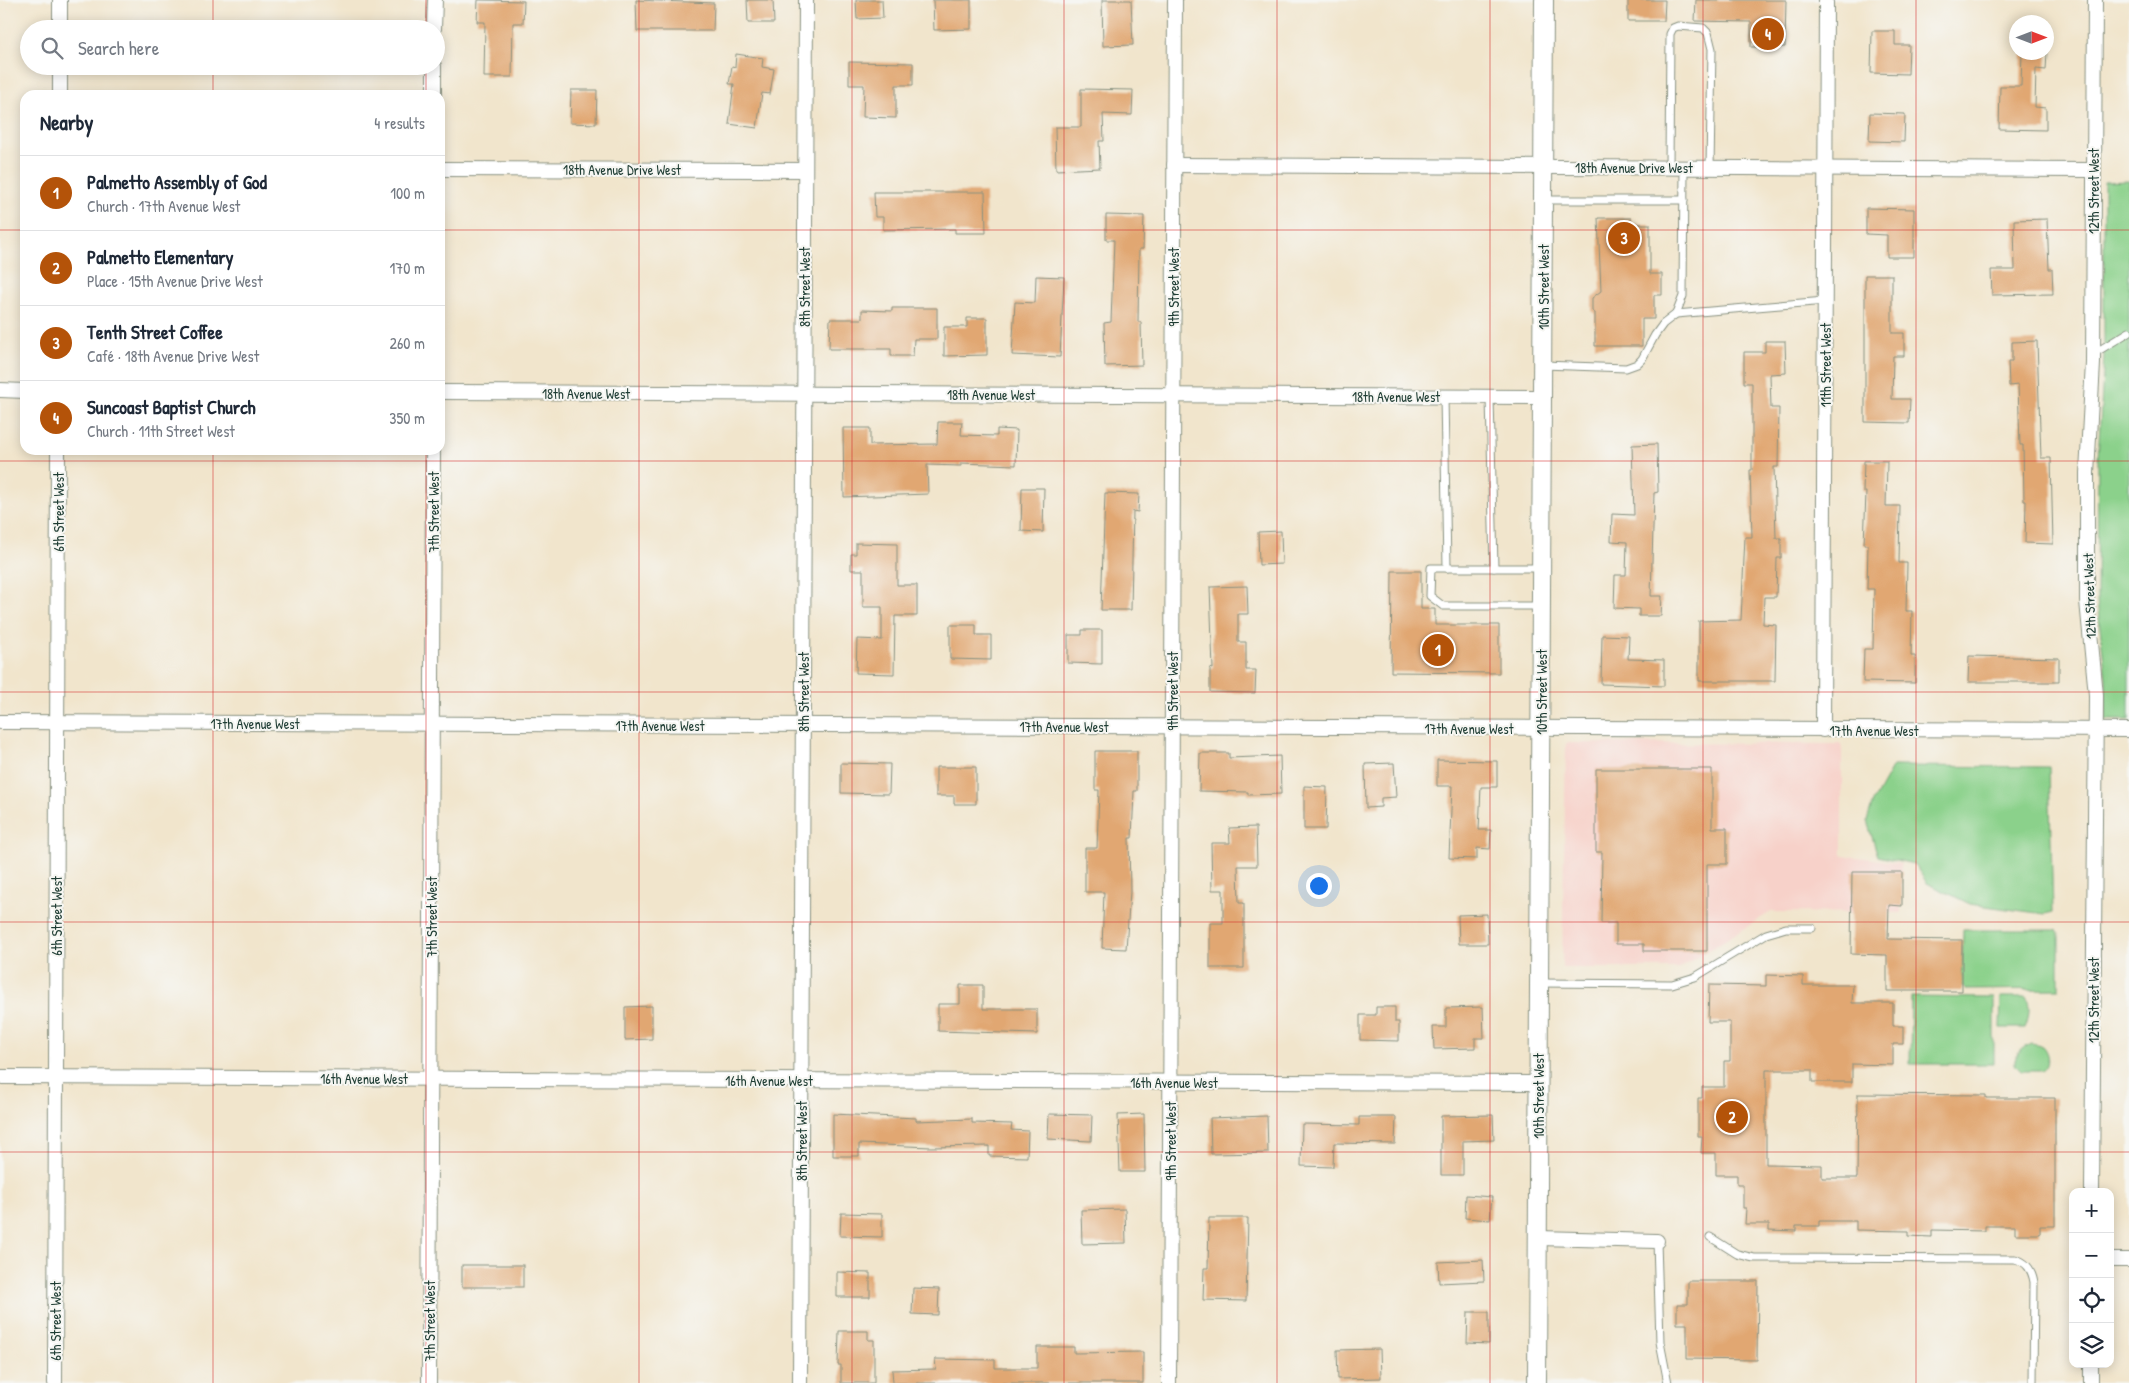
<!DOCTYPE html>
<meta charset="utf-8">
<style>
body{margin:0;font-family:"Patrick Hand",sans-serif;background:#f6f6f7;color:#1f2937}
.controls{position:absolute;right:15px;bottom:15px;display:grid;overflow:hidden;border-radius:10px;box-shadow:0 2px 12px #0003}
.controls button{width:45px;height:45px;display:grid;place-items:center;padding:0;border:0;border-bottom:1px solid #e0e1e3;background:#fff;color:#1f2937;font:25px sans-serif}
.compass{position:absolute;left:2009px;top:15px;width:45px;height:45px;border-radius:50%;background:#fff;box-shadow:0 2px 12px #0003;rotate:90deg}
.you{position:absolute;left:1318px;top:885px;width:18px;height:18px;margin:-12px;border:4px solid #fff;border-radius:50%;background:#1a73e8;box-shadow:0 0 0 8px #1a73e833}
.badge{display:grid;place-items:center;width:32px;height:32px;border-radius:50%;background:#b45309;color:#fff;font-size:16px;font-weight:700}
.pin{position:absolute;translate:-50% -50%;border:2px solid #fff;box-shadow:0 1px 5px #0006}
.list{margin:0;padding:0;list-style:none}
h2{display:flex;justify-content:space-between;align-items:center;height:65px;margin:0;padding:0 20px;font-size:21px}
h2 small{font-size:16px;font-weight:400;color:#747a83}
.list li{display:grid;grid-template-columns:32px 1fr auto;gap:15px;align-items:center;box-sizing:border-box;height:75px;padding:0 20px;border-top:1px solid #e0e1e3}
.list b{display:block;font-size:19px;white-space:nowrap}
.list p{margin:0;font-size:16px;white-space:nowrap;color:#747a83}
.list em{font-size:16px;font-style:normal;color:#747a83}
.icon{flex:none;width:28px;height:28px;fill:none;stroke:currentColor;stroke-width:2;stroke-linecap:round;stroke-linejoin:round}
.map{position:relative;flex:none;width:2129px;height:1383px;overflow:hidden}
.search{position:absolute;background:#fff;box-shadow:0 2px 12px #0003;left:20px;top:20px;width:425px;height:55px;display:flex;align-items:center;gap:12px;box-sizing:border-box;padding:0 18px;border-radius:28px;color:#747a83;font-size:19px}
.panel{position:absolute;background:#fff;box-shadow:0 2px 12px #0003;left:20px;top:90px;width:425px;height:365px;border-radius:15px}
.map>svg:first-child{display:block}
</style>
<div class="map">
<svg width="2129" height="1383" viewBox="0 0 2129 1383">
<rect width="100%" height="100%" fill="#f6f6f2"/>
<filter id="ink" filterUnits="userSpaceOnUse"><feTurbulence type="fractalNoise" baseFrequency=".02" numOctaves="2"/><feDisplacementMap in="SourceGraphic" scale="10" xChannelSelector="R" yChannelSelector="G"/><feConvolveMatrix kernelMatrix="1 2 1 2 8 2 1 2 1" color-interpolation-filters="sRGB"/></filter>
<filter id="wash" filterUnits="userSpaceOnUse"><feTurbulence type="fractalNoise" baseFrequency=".0096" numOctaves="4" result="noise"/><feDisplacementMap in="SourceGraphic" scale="20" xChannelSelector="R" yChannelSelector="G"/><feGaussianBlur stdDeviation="1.12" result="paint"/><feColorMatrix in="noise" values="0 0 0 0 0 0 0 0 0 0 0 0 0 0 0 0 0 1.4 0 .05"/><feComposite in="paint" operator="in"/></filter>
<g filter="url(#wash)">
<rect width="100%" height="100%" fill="#f1e5cc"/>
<polygon fill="#f7d1c9" points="1566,743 1842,744 1842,855 1901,863 1901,913 1771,912 1679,968 1562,968"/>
<g fill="#8bd18b" stroke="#558760">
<polygon points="2129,181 2129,720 2106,720 2106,679 2097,601 2098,458 2104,356 2104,182"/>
<polygon points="1893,766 2049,767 2053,912 2045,914 1970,904 1927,883 1914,864 1878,856 1867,821 1873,802"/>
<polygon points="1963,930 2056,930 2059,934 2059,989 1965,990 1962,985"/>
<polygon points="1911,997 1994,998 1994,1064 1910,1064"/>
<path d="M2001,997h25c5,9 3,22 -1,31h-25z"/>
<path d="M2032,1044l10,2c6,6 9,19 0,25h-21l-6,-6c-2,-10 9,-18 17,-21z"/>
</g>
<g id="blocks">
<g fill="#e1a772">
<polygon points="478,0 524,1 523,23 513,23 512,77 484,77 485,22 477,22"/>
<polygon points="636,0 714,3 713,31 637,31"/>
<polygon points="747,0 773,0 774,23 748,23"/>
<polygon points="856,0 882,0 883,18 857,19"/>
<polygon points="933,0 971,0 971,29 934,30"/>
<polygon points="1102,0 1131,0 1133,45 1103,46"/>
<polygon points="1628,0 1665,0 1664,21 1628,21"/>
<polygon points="1696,0 1786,0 1785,47 1751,47 1751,22 1695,21"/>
<polygon points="1872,31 1895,31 1895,45 1909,45 1908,74 1871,73"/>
<polygon points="2022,52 2047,52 2046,70 2036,69 2035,107 2046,108 2046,130 1999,129 2000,86 2021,86"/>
<polygon points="736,54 763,58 762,67 774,69 770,94 762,93 757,128 729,124 734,84 729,84 732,66 735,67"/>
<polygon points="849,62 913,63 913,85 896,85 896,118 863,117 864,85 849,85"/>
<polygon points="1081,89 1133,90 1132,115 1103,114 1104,141 1099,141 1100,168 1056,170 1055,127 1081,127"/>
<polygon points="571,90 597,90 596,124 570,123"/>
<polygon points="1870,113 1905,114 1904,142 1869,141"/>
<polygon points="874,192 985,192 986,233 955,233 955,229 883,230 883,217 875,217"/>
<polygon points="1866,208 1914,209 1914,257 1887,257 1887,235 1866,234"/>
<polygon points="1106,215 1144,216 1143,249 1139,249 1138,322 1141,322 1142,365 1105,366 1104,323 1111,322 1114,240 1106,240"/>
<polygon points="1598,218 1631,218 1631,224 1650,224 1650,274 1662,274 1662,295 1654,295 1654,319 1642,319 1642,346 1595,346 1595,313 1592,311 1592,298 1601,291"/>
<polygon points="2047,219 2049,269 2052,269 2053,294 1992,295 1991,270 2015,270 2014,220"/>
<polygon points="1865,275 1892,275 1892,333 1904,333 1904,356 1893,356 1892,399 1910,399 1909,423 1865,422"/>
<polygon points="1036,276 1064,277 1060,357 1012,355 1015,302 1035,303"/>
<polygon points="892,308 937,308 937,339 914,339 913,356 891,356 891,349 829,349 830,319 862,319 862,310 892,311"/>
<polygon points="967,318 987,318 987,355 944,356 944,327 967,327"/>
<polygon points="1765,341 1785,341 1786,373 1770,374 1771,408 1779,408 1778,467 1774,467 1776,538 1781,538 1781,558 1777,558 1776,597 1764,597 1763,624 1776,625 1775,681 1699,681 1699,621 1741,620 1745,537 1752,537 1750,470 1752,470 1752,383 1744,383 1744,352 1765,352"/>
<polygon points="2037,341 2041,458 2051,458 2053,544 2025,543 2026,501 2024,501 2023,445 2020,445 2018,385 2009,386 2008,361 2012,361 2012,342"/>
<polygon points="938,422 962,422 961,435 997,436 997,429 1017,430 1016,465 961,463 961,466 927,465 928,494 844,497 843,428 870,428 870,445 937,444"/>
<polygon points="1657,444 1658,492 1654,493 1651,596 1662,596 1661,616 1639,616 1639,609 1614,608 1615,575 1626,575 1627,542 1611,541 1612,514 1634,515 1632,445"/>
<polygon points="1864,461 1887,461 1886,506 1900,506 1899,563 1907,563 1906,611 1912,611 1911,656 1915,656 1915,683 1863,682 1864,649 1873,649 1874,589 1867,589 1868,545 1864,545 1866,492 1863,492"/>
<polygon points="1022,488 1044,488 1043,532 1021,531"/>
<polygon points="1105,493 1139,494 1138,512 1133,511 1131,610 1101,610"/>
<polygon points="1281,531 1282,564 1259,565 1258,532"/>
<polygon points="856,543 897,544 897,585 917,585 917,616 895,616 894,674 856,673 857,639 882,640 882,607 863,607 863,570 851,570 851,554 856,554"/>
<polygon points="1392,571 1421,571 1421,609 1435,609 1435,625 1499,625 1499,673 1391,672"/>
<polygon points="1247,586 1248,614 1238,614 1238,642 1246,642 1246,670 1256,670 1255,693 1210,692 1210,668 1213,669 1210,587"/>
<polygon points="950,625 976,625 976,635 991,635 991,660 950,659"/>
<polygon points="1082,630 1102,630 1102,664 1068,663 1068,635 1082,635"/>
<polygon points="1602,635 1629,636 1628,659 1664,660 1664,686 1601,684"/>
<polygon points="1969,656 2059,658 2059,682 1968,682"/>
<polygon points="1095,751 1137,751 1137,791 1134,791 1132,838 1129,838 1130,892 1126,949 1102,948 1104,892 1085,892 1085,848 1097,848 1099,790 1095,790"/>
<polygon points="1200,753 1229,753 1229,758 1280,756 1281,794 1248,795 1248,792 1199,791"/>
<polygon points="1437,760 1497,761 1497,787 1481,787 1479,830 1491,830 1490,849 1477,848 1477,859 1449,858 1452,786 1437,786"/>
<polygon points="841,763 890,764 889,794 841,793"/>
<polygon points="1394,763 1396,797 1381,798 1381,807 1366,808 1365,764"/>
<polygon points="936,767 976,767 976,804 954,804 954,796 936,796"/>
<polygon points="1596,769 1712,769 1712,828 1727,828 1727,864 1707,864 1707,951 1644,951 1644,944 1616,944 1616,923 1601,923 1602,852 1596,852"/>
<polygon points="1304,786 1327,787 1326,829 1304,829"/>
<polygon points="1256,827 1257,866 1238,866 1239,903 1244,903 1244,968 1210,968 1210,923 1223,923 1223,890 1212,890 1211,843 1230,843 1229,828"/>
<polygon points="1852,872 1902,872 1902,906 1889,905 1888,939 1962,940 1962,991 1887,991 1887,955 1851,954"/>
<polygon points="1487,914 1488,944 1459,944 1458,915"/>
<polygon points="1766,975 1803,976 1803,985 1853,985 1852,1003 1893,1003 1893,1026 1903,1026 1903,1044 1893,1044 1893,1065 1852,1064 1852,1082 1812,1082 1812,1070 1766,1070 1766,1164 1822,1165 1822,1178 1857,1178 1858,1094 1986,1095 1986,1098 2055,1098 2055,1226 2040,1226 2040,1234 2015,1234 2015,1226 1985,1226 1985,1231 1932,1230 1932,1237 1908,1236 1908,1231 1856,1230 1856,1221 1819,1221 1819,1226 1796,1226 1796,1231 1769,1230 1769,1224 1745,1224 1746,1208 1743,1208 1743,1185 1737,1185 1737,1175 1716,1175 1716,1153 1701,1153 1702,1136 1698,1136 1698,1098 1702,1098 1702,1087 1724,1087 1724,1061 1730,1061 1730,1022 1708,1022 1709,985 1766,986"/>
<polygon points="960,985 983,985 983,1009 1037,1009 1037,1034 938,1031 938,1004 960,1004"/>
<polygon points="652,1006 652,1039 625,1040 625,1007"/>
<polygon points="1376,1007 1395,1007 1395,1022 1399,1022 1399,1041 1360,1040 1360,1015 1376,1015"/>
<polygon points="1483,1007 1484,1038 1475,1038 1475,1048 1434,1049 1433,1027 1446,1027 1446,1008"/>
<polygon points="833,1114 916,1118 916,1121 972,1119 972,1123 1012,1124 1011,1130 1028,1131 1027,1157 989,1156 989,1146 931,1147 859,1144 859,1156 833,1156"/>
<polygon points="1049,1114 1092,1115 1091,1141 1048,1139"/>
<polygon points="1144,1114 1145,1172 1120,1172 1118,1115"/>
<polygon points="1493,1115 1494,1140 1463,1141 1463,1175 1441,1175 1441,1116"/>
<polygon points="1267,1116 1268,1153 1211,1154 1210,1118"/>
<polygon points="1359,1117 1396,1117 1395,1144 1334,1143 1333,1167 1301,1166 1302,1124 1359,1125"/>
<polygon points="1466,1195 1492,1197 1490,1220 1465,1218"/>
<polygon points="1125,1209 1126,1243 1082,1244 1081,1210"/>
<polygon points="841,1213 882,1214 882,1237 840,1236"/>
<polygon points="1209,1218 1248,1218 1246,1301 1203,1300 1204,1268 1208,1268"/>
<polygon points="1483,1260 1484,1281 1439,1283 1438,1262"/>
<rect x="462" y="1265" width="61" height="22"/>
<polygon points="837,1272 870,1273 870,1297 837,1297"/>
<polygon points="1688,1281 1758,1281 1757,1360 1687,1359 1687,1324 1677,1324 1677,1304 1688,1304"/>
<polygon points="913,1288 939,1289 938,1315 912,1314"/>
<polygon points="1468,1312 1489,1312 1489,1344 1467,1343"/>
<polygon points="839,1331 868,1331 868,1340 874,1340 874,1383 841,1383 841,1365 838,1365"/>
<polygon points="1037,1347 1074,1347 1074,1353 1143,1352 1143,1383 893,1383 892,1370 936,1369 935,1359 995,1360 995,1368 1037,1368"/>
<polygon points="1380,1349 1381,1378 1338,1379 1337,1350"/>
</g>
</g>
</g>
<g filter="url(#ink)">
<use href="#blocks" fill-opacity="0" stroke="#889180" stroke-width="1"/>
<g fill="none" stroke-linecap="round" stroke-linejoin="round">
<g stroke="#889180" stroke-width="9">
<g id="service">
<polyline points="1669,168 1670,34 1673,28 1678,26 1703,28 1708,33 1712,49 1710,168"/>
<polyline points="1544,200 1684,200"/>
<polyline points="1676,314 1825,301"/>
<polyline points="2093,354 2129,332"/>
<polyline points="1543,365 1626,368 1637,364 1642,359 1655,335 1663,324 1676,314 1683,296 1684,168"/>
<polyline points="1444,396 1447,568"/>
<polyline points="1490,397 1494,568"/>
<polyline points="1540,606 1443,606 1430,596 1431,568 1542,568"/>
<polyline points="1539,983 1672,984 1695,977 1766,934 1786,928 1812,928"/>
<path d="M1710,1237l27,17 17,4 261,1c12,3 17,11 19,23l-1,101"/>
<polyline points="1657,1241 1660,1342 1668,1383"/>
</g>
</g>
<g stroke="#889180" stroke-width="16">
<g id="minor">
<polyline points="60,29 60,0"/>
<polyline points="434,29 435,0"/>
<polyline points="60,95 60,66"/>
<polyline points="434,95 434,66"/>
<polyline points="1174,165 2093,170"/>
<polyline points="440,169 805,170"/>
<polyline points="0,390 25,391"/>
<polyline points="440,392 1543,397"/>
<polyline points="0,722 2129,730"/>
<polyline points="1823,730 1826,0"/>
<polyline points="0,1077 1538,1083"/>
<polyline points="2092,1192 2096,695 2087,601 2087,473 2093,363 2095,0"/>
<polyline points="1538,1238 1657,1241"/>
<polyline points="2110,1260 2129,1260"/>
<polyline points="55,1383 58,450"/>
<polyline points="429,1383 433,450"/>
<polyline points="800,1383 806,0"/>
<polyline points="1169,1383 1175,0"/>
<polyline points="2091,1383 2091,1364"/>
</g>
</g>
<g stroke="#889180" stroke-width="20">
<polyline id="tertiary" points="1537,1383 1544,0"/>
</g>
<use href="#service" stroke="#fff" stroke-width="7"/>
<use href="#minor" stroke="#fff" stroke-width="14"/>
<use href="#tertiary" stroke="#fff" stroke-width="18"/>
</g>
</g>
<path fill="none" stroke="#d62828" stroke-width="1" stroke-opacity="0.55" d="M213,0v29M426,0v29M639,0v1383M852,0v1383M1064,0v1383M1277,0v1383M1490,0v1383M1703,0v1383M1916,0v1383M213,66v29M426,66v29M0,230h25M440,230h1689M213,450v933M426,450v933M0,461h2129M0,692h2129M0,922h2129M0,1152h2129"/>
<g text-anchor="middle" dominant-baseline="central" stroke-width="4" stroke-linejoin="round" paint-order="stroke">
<g font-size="14" fill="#1f3d34" stroke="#f6f6f2">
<text x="1634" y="167">18th Avenue Drive West</text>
<text x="622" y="169">18th Avenue Drive West</text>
<text transform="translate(2093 191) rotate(-90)">12th Street West</text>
<text transform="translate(804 287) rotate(-90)">8th Street West</text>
<text transform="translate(1173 287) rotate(-90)">9th Street West</text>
<text transform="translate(1543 287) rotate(-90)">10th Street West</text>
<text transform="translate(1825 365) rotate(-90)">11th Street West</text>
<text x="586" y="393">18th Avenue West</text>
<text x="991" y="394">18th Avenue West</text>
<text x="1396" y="396">18th Avenue West</text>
<text transform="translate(58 512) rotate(-90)">6th Street West</text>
<text transform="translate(433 512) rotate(-90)">7th Street West</text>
<text transform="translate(2089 596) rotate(-92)">12th Street West</text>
<text transform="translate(1172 691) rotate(-90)">9th Street West</text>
<text transform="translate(803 692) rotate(-90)">8th Street West</text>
<text transform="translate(1541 692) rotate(-90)">10th Street West</text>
<text x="255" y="723">17th Avenue West</text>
<text x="660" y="725">17th Avenue West</text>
<text x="1064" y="726">17th Avenue West</text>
<text x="1469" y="728">17th Avenue West</text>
<text x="1874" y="730">17th Avenue West</text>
<text transform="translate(56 916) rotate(-90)">6th Street West</text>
<text transform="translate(431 917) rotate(-90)">7th Street West</text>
<text transform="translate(2093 1000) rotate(-90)">12th Street West</text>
<text x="364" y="1078">16th Avenue West</text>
<text x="769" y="1080">16th Avenue West</text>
<text x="1174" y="1082">16th Avenue West</text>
<text transform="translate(1538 1096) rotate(-90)">10th Street West</text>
<text transform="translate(801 1141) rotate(-90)">8th Street West</text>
<text transform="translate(1170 1141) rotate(-90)">9th Street West</text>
<text transform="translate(55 1321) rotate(-90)">6th Street West</text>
<text transform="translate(429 1321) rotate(-90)">7th Street West</text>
</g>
</g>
</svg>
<div class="controls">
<button>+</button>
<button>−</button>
<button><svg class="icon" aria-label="locate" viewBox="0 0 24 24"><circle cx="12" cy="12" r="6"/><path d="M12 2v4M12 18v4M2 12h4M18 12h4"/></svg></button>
<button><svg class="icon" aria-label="layers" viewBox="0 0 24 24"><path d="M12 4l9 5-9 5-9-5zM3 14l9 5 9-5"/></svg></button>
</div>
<svg class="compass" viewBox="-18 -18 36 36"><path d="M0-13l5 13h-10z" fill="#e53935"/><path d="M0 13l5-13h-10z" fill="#747a83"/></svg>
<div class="you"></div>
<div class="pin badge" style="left:1438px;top:650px">1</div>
<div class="pin badge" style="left:1732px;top:1117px">2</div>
<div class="pin badge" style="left:1624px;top:238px">3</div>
<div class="pin badge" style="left:1768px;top:34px">4</div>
<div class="search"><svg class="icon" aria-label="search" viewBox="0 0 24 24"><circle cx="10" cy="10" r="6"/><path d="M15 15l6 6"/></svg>Search here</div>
<section class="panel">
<h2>Nearby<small>4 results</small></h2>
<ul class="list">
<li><span class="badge">1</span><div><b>Palmetto Assembly of God</b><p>Church · 17th Avenue West</p></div><em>100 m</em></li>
<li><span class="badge">2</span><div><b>Palmetto Elementary</b><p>Place · 15th Avenue Drive West</p></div><em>170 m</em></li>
<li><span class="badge">3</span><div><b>Tenth Street Coffee</b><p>Café · 18th Avenue Drive West</p></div><em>260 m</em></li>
<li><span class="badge">4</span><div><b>Suncoast Baptist Church</b><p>Church · 11th Street West</p></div><em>350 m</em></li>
</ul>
</section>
</div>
